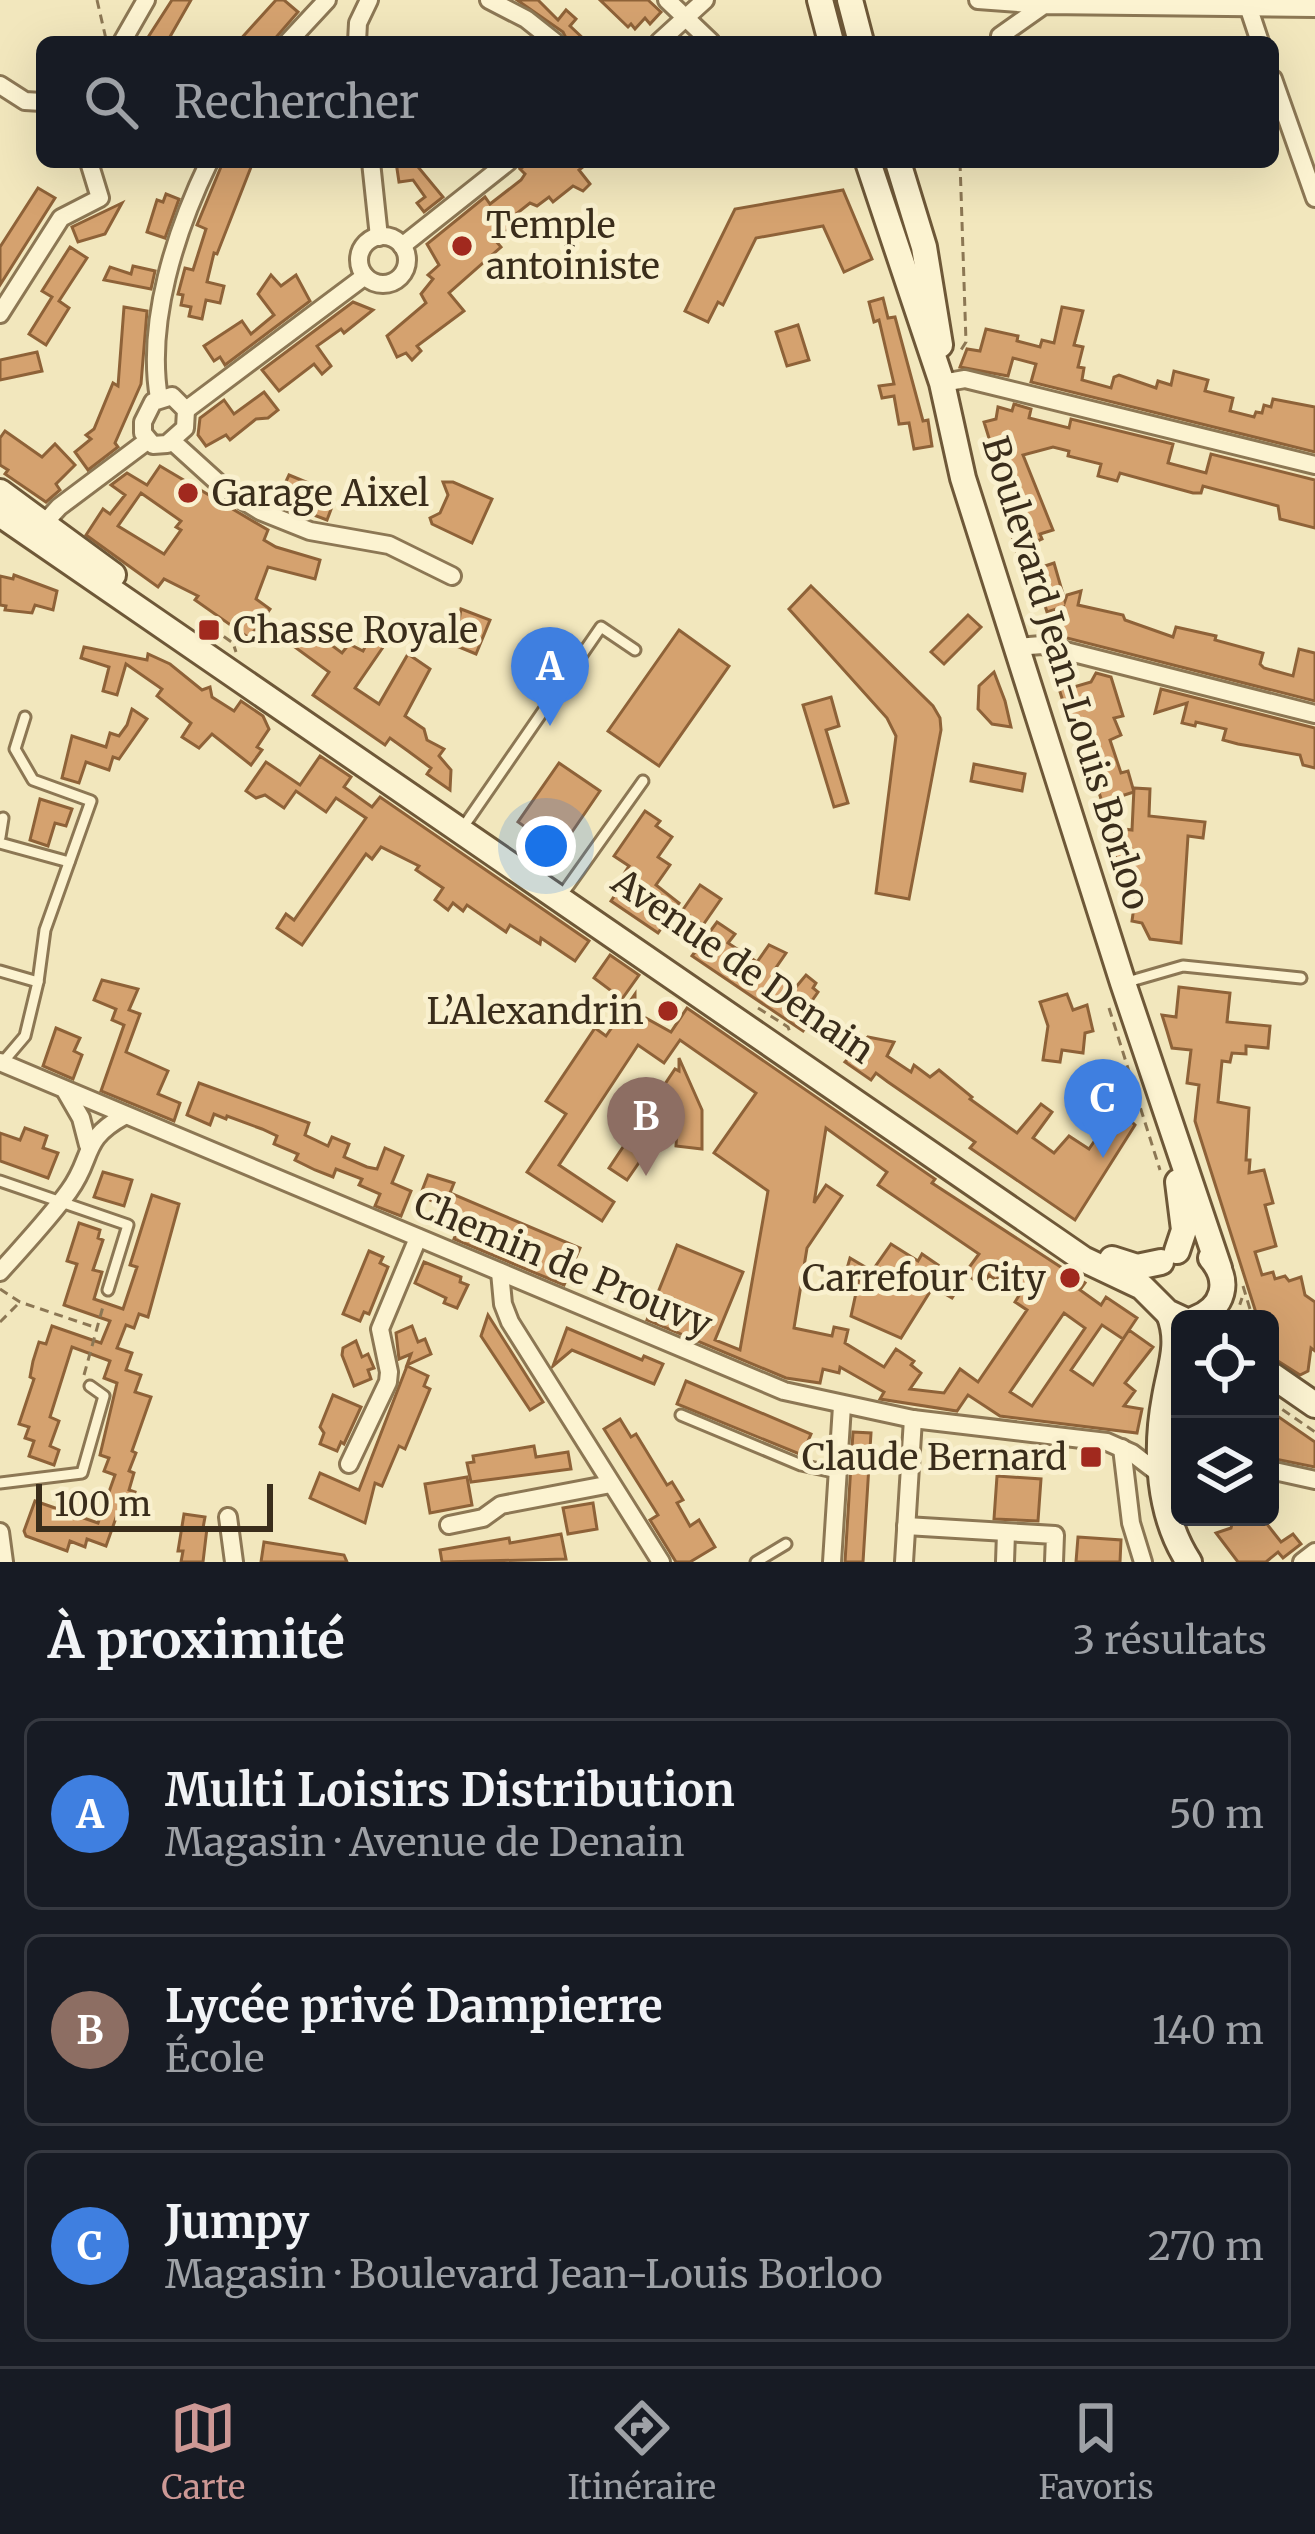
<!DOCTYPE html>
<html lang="fr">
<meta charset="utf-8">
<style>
body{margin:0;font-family:Merriweather,serif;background:#242831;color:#f1f3f6}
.controls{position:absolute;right:36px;bottom:36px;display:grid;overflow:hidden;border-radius:18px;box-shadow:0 12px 48px #0002}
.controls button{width:108px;height:108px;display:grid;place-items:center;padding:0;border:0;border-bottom:3px solid #363941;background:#171b24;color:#f1f3f6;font:60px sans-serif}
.scale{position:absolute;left:36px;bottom:30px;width:237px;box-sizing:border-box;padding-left:12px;border:6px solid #3a2d1b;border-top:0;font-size:33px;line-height:42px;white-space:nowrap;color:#3a2d1b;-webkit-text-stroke:9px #f9f0ce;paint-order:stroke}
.you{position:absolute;left:546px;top:846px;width:42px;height:42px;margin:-30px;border:9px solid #fff;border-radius:50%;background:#1a73e8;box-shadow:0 0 0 18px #1a73e833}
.badge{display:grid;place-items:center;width:78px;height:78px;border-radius:50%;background:#cd9895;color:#fff;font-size:39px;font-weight:700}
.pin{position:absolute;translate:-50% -99px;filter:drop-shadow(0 3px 6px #0008)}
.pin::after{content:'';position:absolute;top:63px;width:42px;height:36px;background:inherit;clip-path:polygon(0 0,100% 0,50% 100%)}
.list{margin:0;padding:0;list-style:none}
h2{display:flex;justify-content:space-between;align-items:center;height:156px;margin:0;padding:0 48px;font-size:51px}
h2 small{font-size:39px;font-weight:400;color:#9ea1a6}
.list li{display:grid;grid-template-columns:78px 1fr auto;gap:36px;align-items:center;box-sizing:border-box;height:192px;margin:0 24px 24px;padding:0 24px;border:3px solid #363941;border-radius:18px}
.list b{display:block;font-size:45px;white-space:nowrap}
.list p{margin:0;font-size:39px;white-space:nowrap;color:#9ea1a6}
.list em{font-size:39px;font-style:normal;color:#9ea1a6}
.icon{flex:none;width:66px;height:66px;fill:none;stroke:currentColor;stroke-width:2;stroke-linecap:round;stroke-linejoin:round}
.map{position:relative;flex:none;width:1315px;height:1562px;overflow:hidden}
.search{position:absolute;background:#171b24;box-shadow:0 12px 48px #0002;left:36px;right:36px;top:36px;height:132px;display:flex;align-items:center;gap:30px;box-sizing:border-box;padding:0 42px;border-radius:18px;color:#9ea1a6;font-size:45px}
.sheet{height:804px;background:#171b24}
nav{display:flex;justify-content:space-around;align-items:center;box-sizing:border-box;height:168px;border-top:3px solid #363941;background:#171b24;font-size:33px;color:#9ea1a6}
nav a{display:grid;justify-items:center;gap:6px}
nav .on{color:#cd9895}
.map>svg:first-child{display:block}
</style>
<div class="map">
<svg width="1315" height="1562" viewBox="0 0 1315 1562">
<rect width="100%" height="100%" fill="#f2e7bd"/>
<g fill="#d5a26f" stroke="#8e6238" stroke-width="3" fill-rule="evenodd">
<polygon points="172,0 191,0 167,42 145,42"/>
<polygon points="276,0 284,0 298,12 272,42 238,42"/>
<polygon points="517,0 538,0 558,20 566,10 576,19 570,26 587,42 568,42 563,32"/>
<polygon points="600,0 648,0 661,12 650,24 645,18 635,29 631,24 628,27"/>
<polygon points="223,162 253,162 217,254 214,253 207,282 224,286 220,303 206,300 202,319 189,316 191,307 181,305 183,295 178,294 185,268 193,270 206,229 197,225"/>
<polygon points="396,162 414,162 443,197 424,212 417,203 425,197 413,180 399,182"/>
<polygon points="530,162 589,162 579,170 590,184 583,191 573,186 553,202 549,197 537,206 530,203 506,222 511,227 495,240 501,247 449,293 464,311 417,346 421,351 412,360 406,353 397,357 387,336 426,303 421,294 433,279 428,275 439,265 427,244 485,197 490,204 521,180 525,174 520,169"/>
<polygon points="38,188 55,198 0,285 0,247"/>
<polygon points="843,190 872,259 844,272 823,226 756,238 723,305 718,302 708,322 685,311 735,209"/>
<polygon points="166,194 179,199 165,238 147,232 157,200 163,202"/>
<polygon points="122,203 105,234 78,242 72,227"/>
<polygon points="70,247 87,258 59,301 69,308 46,345 29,334 52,297 42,291"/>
<polygon points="133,266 155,271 151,289 104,280 110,267 131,274"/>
<polygon points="271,275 281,286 296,275 310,301 225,365 220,357 214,361 204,346 242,321 251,334 274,315 258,294"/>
<polygon points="883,298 888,318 895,317 923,421 928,420 932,446 914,449 909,423 899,424 894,396 882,398 879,386 894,384 879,320 874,322 869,302"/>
<polygon points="353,302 373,310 344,333 341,329 317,346 331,366 322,374 314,364 279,391 262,370"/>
<polygon points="124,307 147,311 141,384 115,443 118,447 88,470 75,452 91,439 86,435 94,429 113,383 118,386"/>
<polygon points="1062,307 1083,311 1074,345 1083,347 1078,367 1084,368 1082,380 1111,388 1114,377 1119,375 1156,388 1158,381 1171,385 1174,371 1208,380 1205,391 1233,398 1230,411 1254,417 1256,412 1262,413 1264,405 1271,407 1273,399 1315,407 1315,452 1031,382 1036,364 1013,358 1008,376 960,367 967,349 980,351 986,329 1018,336 1017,341 1040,347 1042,340 1054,343"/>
<polygon points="798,325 809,360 787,366 776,332"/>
<polygon points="37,352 42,371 0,380 0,360"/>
<polygon points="264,392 278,410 268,418 256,419 230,440 226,435 206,446 198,435 200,418 224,400 234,414"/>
<polygon points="1014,404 1031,409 1029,418 1069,428 1071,419 1173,444 1168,463 1206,473 1211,454 1315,480 1315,528 1280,519 1278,506 1203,486 1201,493 1193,493 1120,473 1117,481 1098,476 1101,464 1068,456 1069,451 1053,447 1023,455 1053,530 1040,534 1042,539 1035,542 1042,567 1054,563 1065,601 1067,595 1081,591 1078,605 1123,615 1125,620 1173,637 1176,627 1216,636 1215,640 1263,653 1260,664 1264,668 1293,676 1299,649 1315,653 1315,701 1055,635 1063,607 1047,612 1036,576 1025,579 987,453 993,451 984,422 996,419 998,407 1012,411"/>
<polygon points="5,431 42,457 55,444 75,465 56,484 60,490 46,502 5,474 8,470 0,465 0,438"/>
<path d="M160,466l108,64 -4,10 12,7 44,13 -5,19 -47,-12 -12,32 14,10 -21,29 -54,-38 3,-4 -34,-17 -6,8 -72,-52 17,-26 7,5 15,-19 -14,-10 16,-12 20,12zM141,493l40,28 -5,6 5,3 -17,24 -46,-28z"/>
<polygon points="289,475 328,491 323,500 333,504 327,520 277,501"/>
<polygon points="443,482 453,482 492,499 472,543 432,524 430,518 440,513 448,495"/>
<polygon points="14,575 57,591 53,610 35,605 32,613 5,610 6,606 0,605 0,576 13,579"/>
<polygon points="811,586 933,706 940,718 941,730 909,899 876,893 896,736 887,718 789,609"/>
<polygon points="461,609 490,620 476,654 447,642 458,627"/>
<polygon points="968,615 981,627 944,664 931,652"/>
<polygon points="306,626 342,653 349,644 363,651 373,631 390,637 355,688 379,704 408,654 430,669 405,716 424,729 427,740 444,749 439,756 451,770 450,790 427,774 431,768 408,751 390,738 385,745 313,695 329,672 292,645"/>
<polygon points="679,630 729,666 659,766 608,731"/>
<polygon points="84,647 147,660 148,654 170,664 202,690 210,687 212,697 234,711 241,701 263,716 269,729 257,747 262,750 251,765 212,734 199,748 182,737 191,723 157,696 162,689 126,664 117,695 103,691 109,667 81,658"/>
<polygon points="994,672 1005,701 1011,727 992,724 978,709 979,686"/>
<polygon points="1096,673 1111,677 1123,716 1114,718 1121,735 1110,740 1121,773 1128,771 1134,792 1102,802 1081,735 1074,737 1056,679 1074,687 1091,682"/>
<polygon points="1161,689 1315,728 1315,768 1303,765 1300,755 1238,744 1223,740 1226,729 1196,722 1195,726 1182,723 1187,703 1155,713"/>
<polygon points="831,697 839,726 826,730 848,803 834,807 803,705"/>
<polygon points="132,709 147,719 119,759 113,757 109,770 86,762 79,783 62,778 72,736 106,747 110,733 119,736 127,725"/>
<polygon points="320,756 351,777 344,787 372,807 380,797 589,941 575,961 541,938 540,944 510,925 506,932 467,905 463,911 453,903 448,910 435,900 443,888 416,870 419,866 381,847 372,859 366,854 302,945 277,928 286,914 294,920 366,818 336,798 326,812 296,791 284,808 265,795 256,798 246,791 266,762 300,785"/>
<polygon points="559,763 600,791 559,851 518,822"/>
<polygon points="974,764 1025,774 1022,791 971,781"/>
<polygon points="1134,788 1150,789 1149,816 1205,822 1203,838 1188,836 1181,943 1150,939 1142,923 1132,921 1136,892 1128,891 1130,861 1115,859 1117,846 1113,845 1115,828 1132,830"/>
<polygon points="40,799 72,809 66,826 55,823 48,846 30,840"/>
<polygon points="645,811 660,821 656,826 672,837 658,857 670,865 656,885 679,903 658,933 611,901 619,889 616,886 629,866 614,856"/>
<polygon points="700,885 721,899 703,925 682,911"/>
<polygon points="717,922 735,934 728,943 757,962 769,945 786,953 773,972 796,987 806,975 816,983 813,988 818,992 807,1008 815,1014 803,1031 692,956"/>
<polygon points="610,955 639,975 622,999 594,978"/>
<polygon points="102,980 138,989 129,1010 140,1014 126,1052 168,1071 158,1094 180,1103 174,1121 101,1091 124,1025 112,1020 116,1009 94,1000"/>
<polygon points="1179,987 1230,993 1227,1022 1270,1026 1268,1048 1246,1046 1246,1054 1232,1053 1230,1062 1222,1061 1218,1102 1249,1108 1246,1160 1250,1160 1249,1173 1264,1170 1273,1203 1265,1205 1276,1246 1255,1252 1262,1275 1273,1272 1275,1279 1285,1276 1289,1281 1301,1277 1305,1295 1315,1302 1315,1351 1311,1348 1308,1371 1300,1375 1270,1356 1270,1319 1258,1319 1195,1121 1199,1085 1187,1083 1191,1050 1172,1048 1167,1031 1162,1015 1176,1017"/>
<path d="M635,994v18l36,20 16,-24 248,171 -3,4 144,94 9,6 -5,7 21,15 5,-8 31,21 -14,21 -21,-14 -31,45 22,15 36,-55 24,17 -28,36 10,8 -11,15 18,3 -5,24 -137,-17 -32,-21 -11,16 -77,-12 4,-7 -44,-25 -1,6 -16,-4 -3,14 -34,-5 -139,-58 30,-75 66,27 -28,68 25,10 28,-159 -54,-38 42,-60 -76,-53 -16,23 -26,-18 -79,120 55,37 -12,19 -75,-49 39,-58 -20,-13 49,-73 11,8zM826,1128l61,44 -9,13 101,69 -14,19 17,13 7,-11 7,5 7,-10 22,16 -10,16 12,8 -49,72 -18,-13 -16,24 -34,-4 11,-16 -10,-8 3,-4 -18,-12 -12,18 -39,-24 3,-13 -14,-3 -2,9 -38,-8 13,-80 35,-52 -16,-11 -12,18zM1064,1313l21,15 -53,78 -22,-14z"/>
<polygon points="1067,994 1073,1010 1087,1005 1093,1031 1085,1033 1083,1053 1062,1050 1060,1062 1043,1060 1048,1026 1040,1002"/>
<polygon points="56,1028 80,1038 74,1051 82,1055 73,1079 43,1066"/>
<polygon points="868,1037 894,1042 887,1056 911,1072 914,1065 930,1077 939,1070 972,1097 970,1099 1017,1133 1041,1104 1052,1112 1033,1138 1054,1153 1069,1136 1089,1149 1117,1108 1135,1125 1075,1220 970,1148 975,1142 888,1082 876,1073 871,1080 845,1062"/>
<polygon points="679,1058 702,1110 702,1149 676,1146 678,1106 627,1180 609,1168 675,1069 679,1071"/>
<polygon points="199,1083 309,1123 305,1135 328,1146 332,1137 349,1144 344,1157 367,1167 377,1169 385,1148 403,1156 392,1183 411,1191 401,1216 375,1206 380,1194 359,1185 362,1179 336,1169 333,1177 315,1170 295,1160 298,1154 274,1144 277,1136 262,1129 227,1116 226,1119 214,1114 210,1125 187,1115"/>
<polygon points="25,1128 47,1136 43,1148 58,1153 48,1178 0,1161 0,1133 20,1140"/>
<polygon points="103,1172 132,1180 124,1206 94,1197"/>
<polygon points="428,1175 454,1183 450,1193 580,1248 564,1285 454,1239 464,1214 420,1196"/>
<polygon points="152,1195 179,1204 148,1317 139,1314 134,1328 126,1325 117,1348 132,1353 126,1370 141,1375 135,1392 151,1397 132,1451 136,1453 129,1471 134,1473 129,1490 135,1492 126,1518 117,1515 106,1546 87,1539 85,1547 70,1541 67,1551 26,1536 24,1531 35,1501 98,1523 115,1475 104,1471 109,1458 100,1455 117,1383 104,1378 110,1361 72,1347 50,1417 59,1421 50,1446 59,1450 54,1465 29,1456 34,1441 25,1438 29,1427 19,1424 34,1379 30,1377 33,1361 39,1342 46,1344 52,1326 101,1343 110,1321 64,1305 77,1264 67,1261 79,1223 100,1230 98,1238 103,1240 93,1270 102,1272 94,1299 123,1309 137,1267 130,1265"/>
<polygon points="891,1244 918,1261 922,1254 938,1265 935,1270 960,1285 952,1298 933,1287 901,1338 851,1316 859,1279 846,1272 850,1258 872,1271"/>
<polygon points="369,1251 383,1257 380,1263 388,1267 369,1314 364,1312 360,1321 343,1314"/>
<polygon points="424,1262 461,1277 460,1282 468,1285 457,1308 444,1303 446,1298 415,1283"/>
<polygon points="488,1315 543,1402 530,1410 481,1336"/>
<polygon points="412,1326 418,1342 425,1339 431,1354 407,1365 411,1354 399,1359 396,1333"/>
<polygon points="567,1328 642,1360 644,1356 663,1364 654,1384 572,1350 553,1366"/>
<polygon points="356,1341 362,1357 368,1354 374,1368 368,1370 371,1379 354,1386 342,1355 343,1348"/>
<polygon points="407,1366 428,1376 424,1386 430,1389 405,1449 399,1446 382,1486 375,1483 365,1523 310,1498 320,1473 359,1490"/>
<polygon points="686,1381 811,1434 802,1455 677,1404"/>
<polygon points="333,1395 361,1407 344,1444 341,1442 337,1451 320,1444 324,1433 320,1427"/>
<polygon points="1270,1411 1315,1442 1315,1467 1270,1458"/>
<polygon points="620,1419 631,1437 636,1434 667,1485 672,1482 683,1500 677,1503 690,1526 699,1520 715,1547 690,1562 676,1562 650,1520 658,1515 604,1429"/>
<polygon points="853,1432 871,1433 863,1562 845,1562"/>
<polygon points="534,1446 536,1457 568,1452 571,1469 471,1482 467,1463 474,1462 473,1456"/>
<polygon points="997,1476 1041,1479 1038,1521 994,1519"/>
<polygon points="467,1477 472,1505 430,1513 425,1484"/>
<polygon points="593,1503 597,1529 568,1534 563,1508"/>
<polygon points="184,1514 205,1517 203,1528 207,1528 203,1562 181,1562 183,1551 178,1551"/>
<polygon points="1263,1519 1281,1542 1293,1534 1301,1544 1283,1558 1278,1552 1266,1562 1238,1562 1216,1533 1231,1528 1233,1520"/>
<polygon points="561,1534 566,1559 442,1562 440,1550 509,1538 510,1543"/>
<polygon points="1078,1537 1121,1540 1120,1562 1076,1562"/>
<polygon points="264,1542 344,1555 347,1562 261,1562"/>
</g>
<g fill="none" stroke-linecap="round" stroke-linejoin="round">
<g stroke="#8c7754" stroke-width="15">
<g id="service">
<polyline points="25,717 15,749 33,780 91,801 45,930 38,982"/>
<polyline points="468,820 601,627 635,650"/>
<polyline points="0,837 3,818"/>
<polyline points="0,843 69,862"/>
<polyline points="567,888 643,781"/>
<polyline points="0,971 38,982 25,1036 2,1063"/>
<polyline points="1124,983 1183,966 1301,978"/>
<polyline points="0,1181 128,1225 108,1290"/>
<polyline points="681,1415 801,1465 838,1473"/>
<polyline points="0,1483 82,1473 104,1396 90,1386"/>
<polyline points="756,1562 786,1544"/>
</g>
</g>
<g stroke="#8c7754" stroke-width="22">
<g id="minor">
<polyline points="489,0 526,19 555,42"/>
<polyline points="667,0 711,42"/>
<polyline points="978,0 1044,5"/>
<polyline points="1248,6 1260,42"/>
<polyline points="1000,36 1044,5 1315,8"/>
<polyline points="122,42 146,0"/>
<polyline points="288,42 327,0"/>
<polyline points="357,42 358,23 369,0"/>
<polyline points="659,42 705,0"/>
<polyline points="1273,79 1315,198"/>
<polyline points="0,85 25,101 42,102"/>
<polyline points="371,162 379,237"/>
<circle cx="383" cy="260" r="24"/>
<polyline points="402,246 508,162"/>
<polyline points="0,314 61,218 100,198 89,162"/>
<polyline points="942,383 965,379 1315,465"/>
<polygon points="172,396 186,410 185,428 167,444 153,445 143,433 143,422 153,402"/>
<path d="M159,398c-13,-76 17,-168 50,-236"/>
<polyline points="186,410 365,276"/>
<polyline points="172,441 225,489 260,511 310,531 389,545 452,576"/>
<polyline points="37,531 59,507 147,441"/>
<polyline points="1016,647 1042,645 1315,714"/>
<polyline points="0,1062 784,1391 913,1419 1107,1442 1132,1453 1162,1476"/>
<polyline points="66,1092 81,1118 88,1145"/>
<path d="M0,1272c23,-26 48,-52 69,-81 25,-34 11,-51 55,-75"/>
<polyline points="500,1272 503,1304 510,1322 661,1562"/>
<polyline points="1122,1448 1131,1523 1143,1562"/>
<polyline points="349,1464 388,1382 389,1372 380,1329 418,1238"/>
<polyline points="1270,1470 1315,1480"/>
<polyline points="228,1517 234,1562"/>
<polyline points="449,1525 483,1518 501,1505 611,1484"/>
<polyline points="906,1526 1055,1535 1054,1562"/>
<polyline points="0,1532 4,1562"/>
<polyline points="832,1562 842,1406"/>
<polyline points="904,1562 913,1419"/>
<polyline points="1005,1562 1006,1533"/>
<polyline points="1302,1562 1315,1552"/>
</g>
</g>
<g stroke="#6e5838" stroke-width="30">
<g id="secondary">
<polyline points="820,0 831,42"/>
<polyline points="850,0 861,42"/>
<polyline points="868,162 942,383 963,478 1123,983 1219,1268"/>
<polyline points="898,162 924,247 940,345"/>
<polyline points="0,492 113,575"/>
<polyline points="0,514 1083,1259 1142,1287 1167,1312 1182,1319"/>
<polyline points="1177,1251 1184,1230 1178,1182"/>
<polyline points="1112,1259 1137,1267 1161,1262"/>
<path d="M1169,1314c12,29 1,53 -4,83 -10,53 -7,118 24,165"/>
<path d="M1195,1319c29,-11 36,-38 16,-61"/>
<polyline points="1270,1374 1315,1405"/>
</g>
</g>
<g stroke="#8c7754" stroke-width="3" stroke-dasharray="9 6" stroke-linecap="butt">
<polyline points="97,0 106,39"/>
<polyline points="960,162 966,342 961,350"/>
<polyline points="198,626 206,624 233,643 236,652"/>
<polyline points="758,1008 788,1027 791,1035"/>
<polyline points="1109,1008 1160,1170"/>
<polyline points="1243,1286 1253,1319"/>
<polyline points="0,1289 20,1302 97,1328"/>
<polyline points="1235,1319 1242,1298"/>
<polyline points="0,1322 18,1304"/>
<polyline points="84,1375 104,1303"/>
<polyline points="1270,1401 1315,1432"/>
</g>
<use href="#service" stroke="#fcf3d1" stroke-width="9"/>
<use href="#minor" stroke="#fcf3d1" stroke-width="16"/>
<use href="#secondary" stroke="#fcf3d1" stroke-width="24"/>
</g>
<g fill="#a1291e" stroke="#f9f0ce" stroke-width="4.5">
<circle cx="462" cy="246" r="12"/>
<circle cx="188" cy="493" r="12"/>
<rect x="197" y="618" width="24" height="24" rx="6"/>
<circle cx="668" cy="1011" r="12"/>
<circle cx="1070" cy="1278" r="12"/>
<rect x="1079" y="1445" width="24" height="24" rx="6"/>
</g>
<g text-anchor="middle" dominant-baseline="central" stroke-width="10" stroke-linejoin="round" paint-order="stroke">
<g font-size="36" fill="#3a2d1b" stroke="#f9f0ce" text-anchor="start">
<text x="486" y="225">Temple<tspan x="486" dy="41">antoiniste</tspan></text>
<text x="212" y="493">Garage Aixel</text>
<text x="233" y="630">Chasse Royale</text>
<text x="644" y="1011" text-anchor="end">L’Alexandrin</text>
<text x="1046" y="1278" text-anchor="end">Carrefour City</text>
<text x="1067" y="1457" text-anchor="end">Claude Bernard</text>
</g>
<g font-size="36" fill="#3a2d1b" stroke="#f9f0ce">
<text transform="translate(1066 673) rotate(73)">Boulevard Jean-Louis Borloo</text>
<text transform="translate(743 966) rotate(35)">Avenue de Denain</text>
<text transform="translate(563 1264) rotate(23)">Chemin de Prouvy</text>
</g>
</g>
</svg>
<div class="controls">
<button><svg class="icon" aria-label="locate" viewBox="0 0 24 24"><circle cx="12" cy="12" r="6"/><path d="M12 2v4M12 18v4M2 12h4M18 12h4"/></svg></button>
<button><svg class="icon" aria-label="layers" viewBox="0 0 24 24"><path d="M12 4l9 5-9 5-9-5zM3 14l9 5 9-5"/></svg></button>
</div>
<div class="scale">100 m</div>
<div class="you"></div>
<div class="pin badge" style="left:550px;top:726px;background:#3f7fe0">A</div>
<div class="pin badge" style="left:646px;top:1176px;background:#8d6e63">B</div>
<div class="pin badge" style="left:1103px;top:1158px;background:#3f7fe0">C</div>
<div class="search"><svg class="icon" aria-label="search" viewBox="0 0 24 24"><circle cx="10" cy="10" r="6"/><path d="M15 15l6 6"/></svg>Rechercher</div>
</div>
<section class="sheet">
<h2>À proximité<small>3 résultats</small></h2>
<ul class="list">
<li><span class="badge" style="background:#3f7fe0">A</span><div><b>Multi Loisirs Distribution</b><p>Magasin · Avenue de Denain</p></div><em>50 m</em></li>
<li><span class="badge" style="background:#8d6e63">B</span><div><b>Lycée privé Dampierre</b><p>École</p></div><em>140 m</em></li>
<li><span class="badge" style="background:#3f7fe0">C</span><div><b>Jumpy</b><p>Magasin · Boulevard Jean-Louis Borloo</p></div><em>270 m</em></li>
</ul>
</section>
<nav>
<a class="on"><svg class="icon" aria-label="map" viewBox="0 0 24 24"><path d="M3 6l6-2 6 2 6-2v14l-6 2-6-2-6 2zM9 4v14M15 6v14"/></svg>Carte</a>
<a><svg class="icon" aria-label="directions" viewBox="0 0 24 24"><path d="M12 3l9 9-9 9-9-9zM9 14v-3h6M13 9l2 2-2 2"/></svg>Itinéraire</a>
<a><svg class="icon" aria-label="saved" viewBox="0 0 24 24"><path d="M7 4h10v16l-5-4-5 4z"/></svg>Favoris</a>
</nav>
